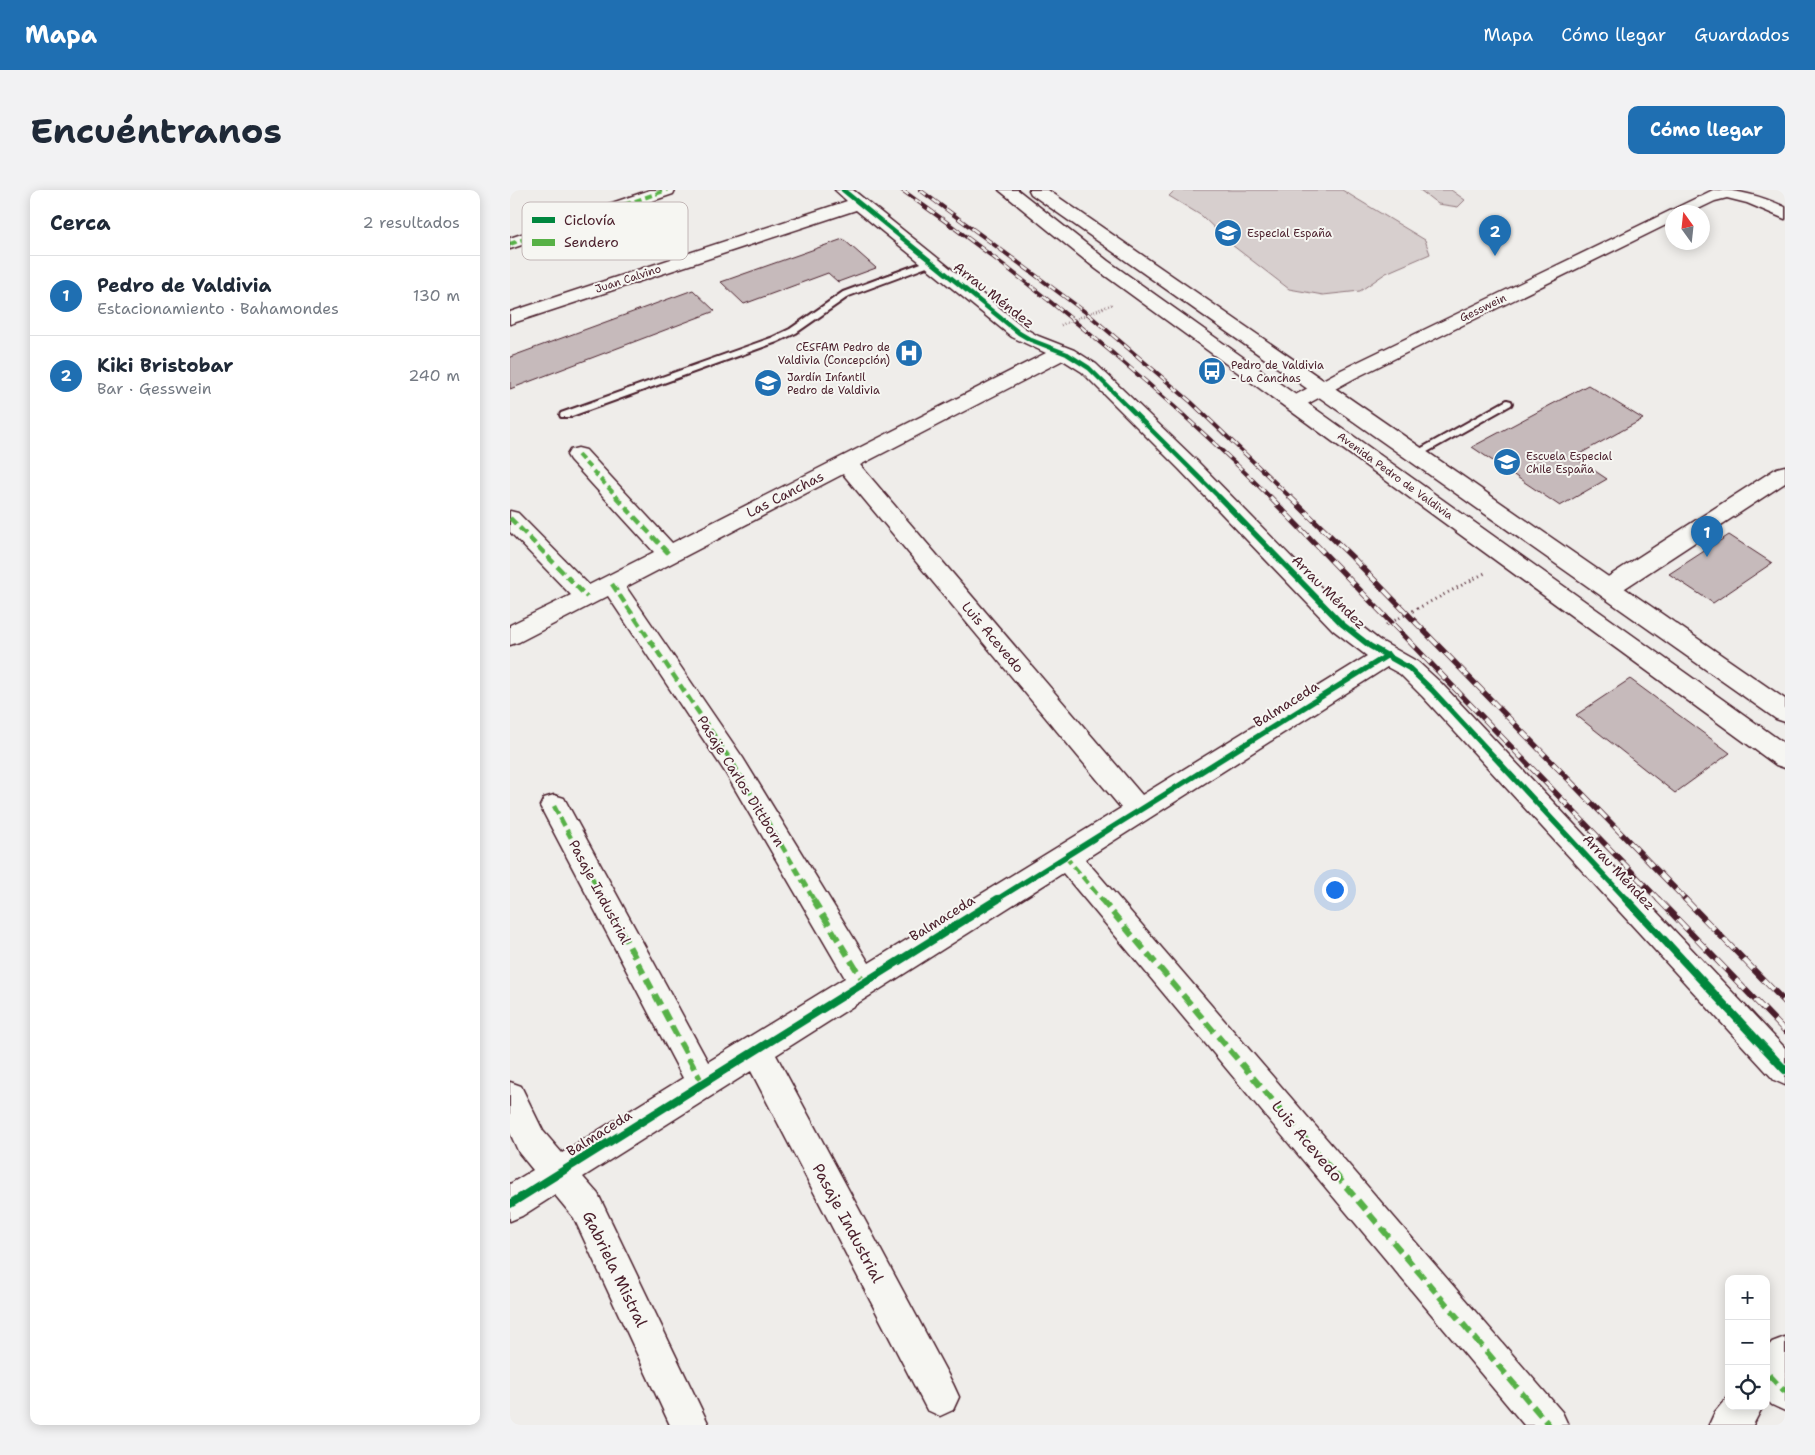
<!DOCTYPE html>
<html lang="es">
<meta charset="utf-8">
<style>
body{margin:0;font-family:"Shantell Sans",sans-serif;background:#f2f2f3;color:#1f2937}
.controls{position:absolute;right:15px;bottom:15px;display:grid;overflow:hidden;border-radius:10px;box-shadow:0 2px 12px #0003}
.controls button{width:45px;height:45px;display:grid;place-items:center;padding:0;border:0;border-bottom:1px solid #e0e1e3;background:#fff;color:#1f2937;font:25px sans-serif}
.compass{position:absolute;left:1155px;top:15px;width:45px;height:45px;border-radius:50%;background:#fff;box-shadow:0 2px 12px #0003;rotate:345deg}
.you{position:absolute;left:824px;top:699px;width:18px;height:18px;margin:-12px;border:4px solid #fff;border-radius:50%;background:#1a73e8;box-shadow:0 0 0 8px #1a73e833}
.badge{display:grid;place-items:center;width:32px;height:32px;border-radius:50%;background:#1f6fb2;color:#fff;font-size:16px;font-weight:700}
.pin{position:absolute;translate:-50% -41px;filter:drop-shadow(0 1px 2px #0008)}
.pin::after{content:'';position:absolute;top:26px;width:18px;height:15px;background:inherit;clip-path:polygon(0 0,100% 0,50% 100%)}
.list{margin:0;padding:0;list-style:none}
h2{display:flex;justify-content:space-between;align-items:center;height:65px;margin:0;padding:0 20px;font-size:21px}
h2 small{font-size:16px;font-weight:400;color:#747a83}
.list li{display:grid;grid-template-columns:32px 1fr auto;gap:15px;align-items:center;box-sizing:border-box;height:80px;padding:0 20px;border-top:1px solid #e0e1e3}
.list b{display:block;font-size:19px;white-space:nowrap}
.list p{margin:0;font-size:16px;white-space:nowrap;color:#747a83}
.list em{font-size:16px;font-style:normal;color:#747a83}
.icon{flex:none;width:28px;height:28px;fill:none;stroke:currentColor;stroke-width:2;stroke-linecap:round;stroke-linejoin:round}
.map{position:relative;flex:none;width:1275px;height:1235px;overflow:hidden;border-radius:10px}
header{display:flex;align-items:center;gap:30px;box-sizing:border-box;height:70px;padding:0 25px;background:#1f6fb2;color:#fff}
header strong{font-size:24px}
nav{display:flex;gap:28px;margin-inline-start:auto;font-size:18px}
.intro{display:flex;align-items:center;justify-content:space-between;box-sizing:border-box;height:120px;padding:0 30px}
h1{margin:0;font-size:35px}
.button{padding:12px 22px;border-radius:10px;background:#1f6fb2;color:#fff;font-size:18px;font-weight:700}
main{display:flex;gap:30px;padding:0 30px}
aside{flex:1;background:#fff;border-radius:10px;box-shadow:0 2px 12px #0003}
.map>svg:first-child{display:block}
</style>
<header>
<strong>Mapa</strong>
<nav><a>Mapa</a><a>Cómo llegar</a><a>Guardados</a></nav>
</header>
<div class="intro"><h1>Encuéntranos</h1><a class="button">Cómo llegar</a></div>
<main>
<aside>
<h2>Cerca<small>2 resultados</small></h2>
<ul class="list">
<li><span class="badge">1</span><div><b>Pedro de Valdivia</b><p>Estacionamiento · Bahamondes</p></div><em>130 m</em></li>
<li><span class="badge">2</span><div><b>Kiki Bristobar</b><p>Bar · Gesswein</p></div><em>240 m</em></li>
</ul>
</aside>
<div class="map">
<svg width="1275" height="1235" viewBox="0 0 1275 1235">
<rect width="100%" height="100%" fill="#efedea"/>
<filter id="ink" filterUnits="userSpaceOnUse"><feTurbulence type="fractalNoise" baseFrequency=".02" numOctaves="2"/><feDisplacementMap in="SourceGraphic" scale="10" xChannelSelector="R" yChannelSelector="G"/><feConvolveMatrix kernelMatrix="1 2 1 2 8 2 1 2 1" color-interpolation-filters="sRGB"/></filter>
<g filter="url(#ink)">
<g fill="#d7cfce" stroke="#90777c">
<polygon points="665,0 832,0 915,50 920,64 876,83 850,101 813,105 779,99 722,55 692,26 659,6"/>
<polygon points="910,0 941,0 955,10 948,17 928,14"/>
</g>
<g fill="#c6babb" stroke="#4a1f2b">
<polygon points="333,49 366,78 328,92 318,83 234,114 211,92"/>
<polygon points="183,100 205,121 0,199 0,167"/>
<polygon points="1078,195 1133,229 1064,267 1097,289 1050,316 962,257"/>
<polygon points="1219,345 1262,373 1203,413 1159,384"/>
<polygon points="1120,489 1204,551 1220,563 1165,603 1066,525"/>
</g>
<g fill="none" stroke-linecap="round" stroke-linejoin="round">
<g stroke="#4a1f2b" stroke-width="4">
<g id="service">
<polygon points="422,69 425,70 425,74 339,106 286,143 267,152 59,227 51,227 50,225 51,223 261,148 280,139 333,102"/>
<polygon points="997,210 1001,211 1002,213 1001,215 910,266 902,266 901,264"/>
</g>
</g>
<g stroke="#4a1f2b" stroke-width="3">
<g id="minor">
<polygon points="140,0 165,0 163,4 0,59 0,48"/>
<path d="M325,0h18l173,139 12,7 36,14 22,14 100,96 155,158 28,22 39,22 23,21 344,365v37l-11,-5 -351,-383 -23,-23 -13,-7 -302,192 477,553 6,13h-44l-461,-552 -287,182 177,329 6,13 -6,13 -13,6 -13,-6 -176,-339 -168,106 15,17 111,231h-39l-96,-207 -19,-23 -33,21 -12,5v-37l23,-14 -14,-17 -9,-20v-51l11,4 22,45 19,22 121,-75 -143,-272 4,-8 10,-3 10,3 144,264 137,-84 -120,-206 -117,-176 -89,46 -9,3v-20l61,-30 -61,-63v-21l8,2 71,72 65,-33 -84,-92 -3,-5 3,-5 8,-2 8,2 86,93 374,-190 -34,-16 -156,-127 -346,114v-12l337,-111zM553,170l19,12 98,98 153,160 34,26 -225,139 -282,-330zM333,284l278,334 -252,155 -126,-205 -117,-171z"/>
<path d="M1203,0c27,0 48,6 72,17v12l-38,-16 -20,-5 -12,3 -23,11h-20v10l-317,156 -53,29 -7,2 -7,-2 -3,-4 3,-4 53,-29z"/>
<polygon points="1275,276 1275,293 1106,404 1098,406 1090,404 1086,398 1090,392 1267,278"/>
<polygon points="1259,1166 1275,1175 1275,1221 1262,1215 1256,1209 1256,1168"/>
</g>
</g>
<g stroke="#4a1f2b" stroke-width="3">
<g id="tertiary">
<polygon points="1275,1147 1275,1194 1269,1201 1256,1206 1256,1159 1262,1152"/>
<polygon points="1219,1205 1219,1216 1253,1216 1243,1235 1199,1235 1205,1222"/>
</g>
</g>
<g stroke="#4a1f2b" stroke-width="3">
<g id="primary">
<polygon points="489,0 508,0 598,71 1275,554 1275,578 1266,575 586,79"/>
<polygon points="519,0 538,0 1275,509 1275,532 1266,529 521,4"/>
</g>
</g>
<polyline stroke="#4a1f2b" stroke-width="2.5" stroke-dasharray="0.5 2.5" stroke-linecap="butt" points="551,135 603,114"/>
<polyline stroke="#4a1f2b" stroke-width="3" stroke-dasharray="1 4" stroke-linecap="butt" points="876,435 975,383"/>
<use href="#service" fill="#f6f6f2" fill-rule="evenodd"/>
<use href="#minor" fill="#f6f6f2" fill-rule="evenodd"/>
<use href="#tertiary" fill="#f6f6f2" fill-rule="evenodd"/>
<use href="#primary" fill="#f6f6f2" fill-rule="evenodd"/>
<g stroke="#4a1f2b" stroke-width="4">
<g id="rail-far2">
<path d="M392,0c131,93 255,195 369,308"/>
<polyline points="410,0 578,124 681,212 781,308"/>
</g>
</g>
<g stroke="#4a1f2b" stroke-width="5.5">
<g id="rail-far1">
<polyline points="760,307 1149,710"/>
<polyline points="780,307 842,367 1176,710"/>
</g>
</g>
<g stroke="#4a1f2b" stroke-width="6">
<g id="rail">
<polyline points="1148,709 1275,841"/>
<polyline points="1175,709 1275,812"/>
</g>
</g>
<use href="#rail-far2" stroke="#f6f6f2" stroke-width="2.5" stroke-dasharray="8" stroke-linecap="butt"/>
<use href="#rail-far1" stroke="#f6f6f2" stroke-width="4" stroke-dasharray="11" stroke-linecap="butt"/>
<use href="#rail" stroke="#f6f6f2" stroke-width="4.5" stroke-dasharray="14" stroke-linecap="butt"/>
<g stroke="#57b146" stroke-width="4" stroke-dasharray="7 4" stroke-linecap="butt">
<polyline points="0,54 157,0"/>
<polyline points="68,265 108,308"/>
</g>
<g stroke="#57b146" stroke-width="4.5" stroke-dasharray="9 4.5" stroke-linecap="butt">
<polyline points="106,307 159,364"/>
<polyline points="0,328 77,407"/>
<polyline points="102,394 224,575 304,710"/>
<polyline points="44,616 94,710"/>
<polyline points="555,666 592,710"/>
</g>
<g stroke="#57b146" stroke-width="6" stroke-dasharray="12 6" stroke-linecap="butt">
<polyline points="94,709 192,893"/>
<polyline points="303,709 354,792"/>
<polyline points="591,709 1039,1235"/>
<polyline points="1259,1185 1275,1202"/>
</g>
<g stroke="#f6f6f2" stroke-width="7">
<polyline id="cycleway-far2" points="333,0 509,143 521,150 557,164 579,178 710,308"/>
</g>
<g stroke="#f6f6f2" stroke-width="9">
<g id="cycleway-far1">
<polyline points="709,307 832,434 860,456 899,478 922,500 1117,710"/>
<polyline points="486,710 878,465"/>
</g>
</g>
<g stroke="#f6f6f2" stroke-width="11">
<g id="cycleway">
<polyline points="1116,709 1275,880"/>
<polyline points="0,1014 488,709"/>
</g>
</g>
<use href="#cycleway-far2" stroke="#00873e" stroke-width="4.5"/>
<use href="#cycleway-far1" stroke="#00873e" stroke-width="5.5"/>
<use href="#cycleway" stroke="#00873e" stroke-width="8"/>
</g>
</g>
<defs>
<g id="school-disc" transform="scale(1.4375)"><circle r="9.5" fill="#1f6fb2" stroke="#f6f6f2"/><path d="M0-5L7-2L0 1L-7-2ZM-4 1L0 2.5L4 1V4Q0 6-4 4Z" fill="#fff"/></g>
<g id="hospital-disc" transform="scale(1.4375)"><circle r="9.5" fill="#1f6fb2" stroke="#f6f6f2"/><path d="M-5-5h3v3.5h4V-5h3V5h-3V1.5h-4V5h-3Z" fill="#fff"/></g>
<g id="bus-disc" transform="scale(1.4375)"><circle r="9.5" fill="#1f6fb2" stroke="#f6f6f2"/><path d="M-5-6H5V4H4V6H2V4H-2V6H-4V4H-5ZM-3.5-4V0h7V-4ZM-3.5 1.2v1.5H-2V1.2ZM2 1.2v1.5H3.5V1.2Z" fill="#fff"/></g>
</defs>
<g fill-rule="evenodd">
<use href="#school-disc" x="718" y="43"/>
<use href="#hospital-disc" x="399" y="163"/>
<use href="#bus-disc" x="702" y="181"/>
<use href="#school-disc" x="258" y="193"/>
<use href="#school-disc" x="997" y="272"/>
</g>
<g text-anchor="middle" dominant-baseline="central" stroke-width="4" stroke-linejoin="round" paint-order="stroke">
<g font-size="11" fill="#4a1f2b" stroke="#f6f6f2" text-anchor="start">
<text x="737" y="43">Especial España</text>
<text x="380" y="157" text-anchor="end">CESFAM Pedro de<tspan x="380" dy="13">Valdivia (Concepción)</tspan></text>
<text x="721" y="175">Pedro de Valdivia<tspan x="721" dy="13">- La Canchas</tspan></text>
<text x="277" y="187">Jardín Infantil<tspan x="277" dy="13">Pedro de Valdivia</tspan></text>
<text x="1016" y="266">Escuela Especial<tspan x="1016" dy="13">Chile España</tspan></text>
</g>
<g font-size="11" fill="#4a1f2b" stroke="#f6f6f2">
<text transform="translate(118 89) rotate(-18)">Juan Calvino</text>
<text transform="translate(973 118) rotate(-26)">Gesswein</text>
<text transform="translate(885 286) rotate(36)">Avenida Pedro de Valdivia</text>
</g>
<g font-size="14" fill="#4a1f2b" stroke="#f6f6f2">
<text transform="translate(484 105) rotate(38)">Arrau Méndez</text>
<text transform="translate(275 304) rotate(-27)">Las Canchas</text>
<text transform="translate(819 402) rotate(45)">Arrau Méndez</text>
<text transform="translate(483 447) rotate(50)">Luis Acevedo</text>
<text transform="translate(776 514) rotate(-32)">Balmaceda</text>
<text transform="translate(231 591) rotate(58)">Pasaje Carlos Dittborn</text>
<text transform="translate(1109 682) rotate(47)">Arrau Méndez</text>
<text transform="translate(90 702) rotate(62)">Pasaje Industrial</text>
<text transform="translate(432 728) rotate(-32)">Balmaceda</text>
<text transform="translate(89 943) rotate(-32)">Balmaceda</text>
</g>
<g font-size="16" fill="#4a1f2b" stroke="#f6f6f2">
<text transform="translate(797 951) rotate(50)">Luis Acevedo</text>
<text transform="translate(338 1033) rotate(62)">Pasaje Industrial</text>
<text transform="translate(105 1079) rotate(64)">Gabriela Mistral</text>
</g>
</g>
<rect x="12" y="12" width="166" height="58" rx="8" fill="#f6f6f2" stroke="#c2b6b6" stroke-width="1"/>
<rect x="22" y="27" width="23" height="6" fill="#00873e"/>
<rect x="22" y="49" width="23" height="7" fill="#57b146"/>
<g font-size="14" fill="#4a1f2b">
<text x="54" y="35">Ciclovía</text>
<text x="54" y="57">Sendero</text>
</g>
</svg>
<div class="controls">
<button>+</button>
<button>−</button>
<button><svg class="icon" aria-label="locate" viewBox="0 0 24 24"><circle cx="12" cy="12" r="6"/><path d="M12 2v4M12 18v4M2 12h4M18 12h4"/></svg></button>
</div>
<svg class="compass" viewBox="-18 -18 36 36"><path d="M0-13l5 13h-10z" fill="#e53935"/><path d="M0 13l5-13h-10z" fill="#747a83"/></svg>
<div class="you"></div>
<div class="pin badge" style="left:1197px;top:367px">1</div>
<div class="pin badge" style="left:985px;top:66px">2</div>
</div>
</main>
